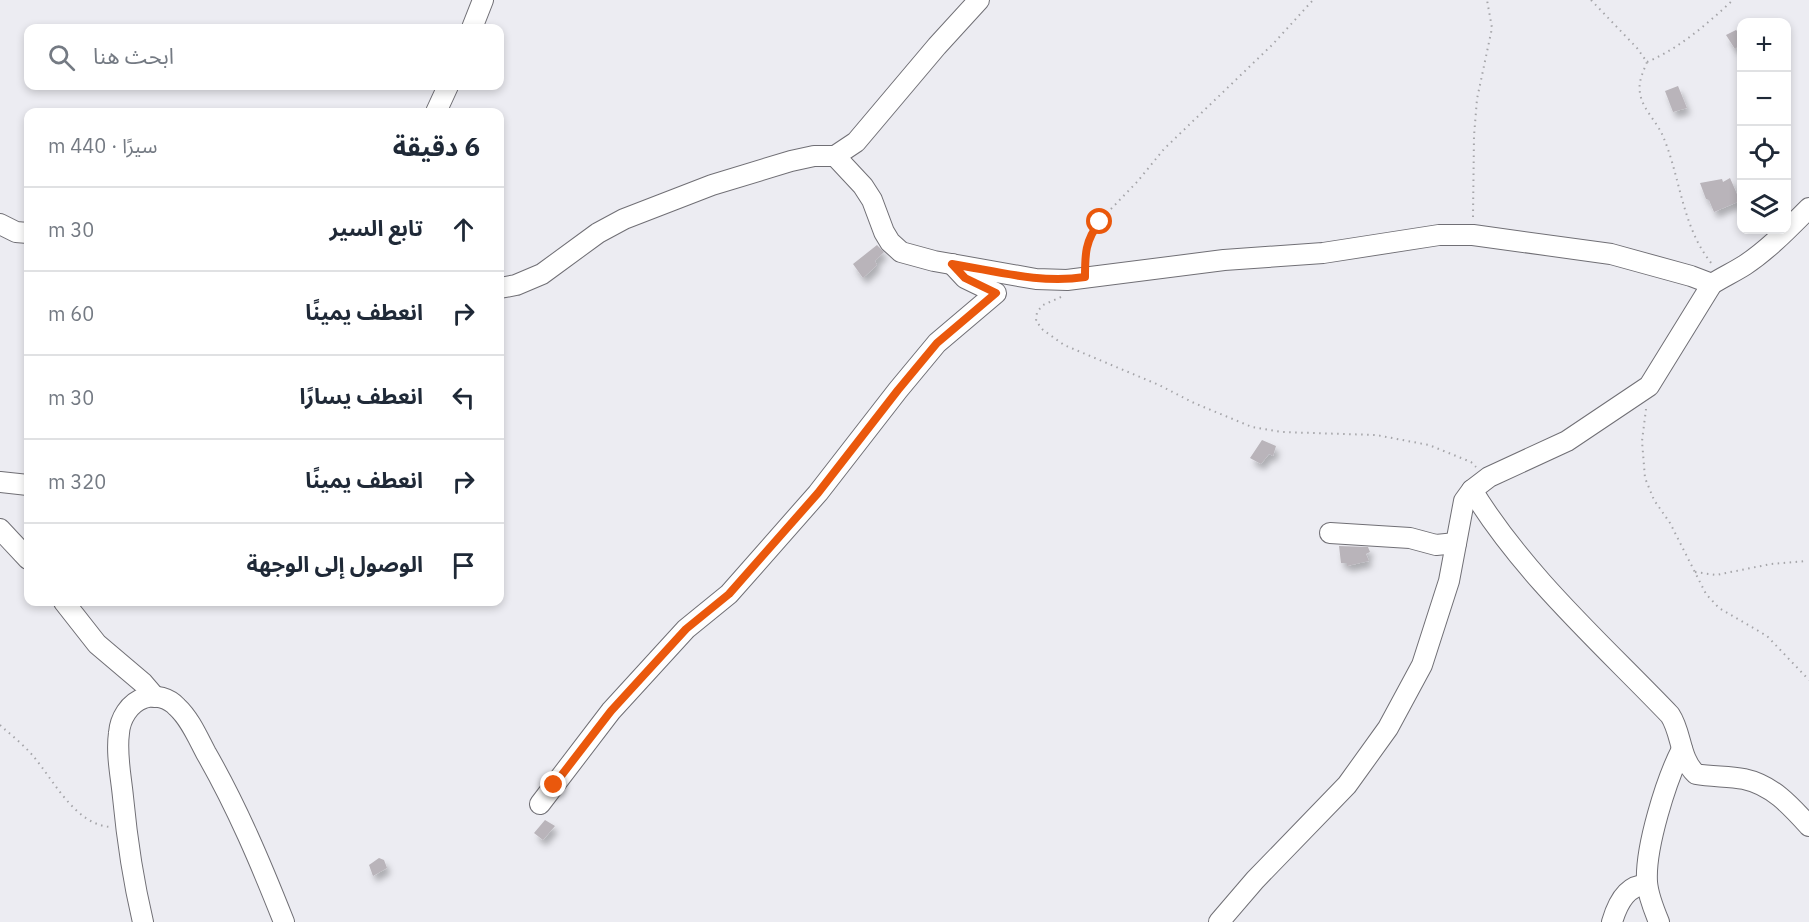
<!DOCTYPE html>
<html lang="ar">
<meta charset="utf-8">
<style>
body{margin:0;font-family:"IBM Plex Sans","Noto Sans Arabic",sans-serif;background:#f2f2f3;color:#1f2937;direction:rtl}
.controls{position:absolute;right:18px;top:18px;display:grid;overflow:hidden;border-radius:12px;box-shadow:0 3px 9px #0003}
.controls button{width:54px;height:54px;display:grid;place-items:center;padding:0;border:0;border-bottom:2px solid #e0e1e3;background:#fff;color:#1f2937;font:30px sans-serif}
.stop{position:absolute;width:18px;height:18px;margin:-14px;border:4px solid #ea580c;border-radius:50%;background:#fff}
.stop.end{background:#ea580c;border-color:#fff;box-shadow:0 2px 6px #0008}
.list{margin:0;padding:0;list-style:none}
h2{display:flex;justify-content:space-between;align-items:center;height:78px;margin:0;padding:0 24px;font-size:26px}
h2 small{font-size:20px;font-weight:400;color:#747a83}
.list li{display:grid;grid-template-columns:39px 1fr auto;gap:18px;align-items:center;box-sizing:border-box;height:84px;padding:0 24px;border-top:2px solid #e0e1e3}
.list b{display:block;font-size:22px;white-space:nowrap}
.list em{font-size:20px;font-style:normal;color:#747a83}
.icon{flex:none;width:33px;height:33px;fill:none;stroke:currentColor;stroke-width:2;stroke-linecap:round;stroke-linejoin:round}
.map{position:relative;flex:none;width:1809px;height:922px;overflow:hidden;direction:ltr}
.search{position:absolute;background:#fff;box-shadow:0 3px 9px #0003;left:24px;top:24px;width:480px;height:66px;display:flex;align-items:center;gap:15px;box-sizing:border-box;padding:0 21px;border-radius:12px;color:#747a83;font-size:22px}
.panel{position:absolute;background:#fff;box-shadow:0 3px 9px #0003;left:24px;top:108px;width:480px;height:498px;border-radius:12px;direction:rtl}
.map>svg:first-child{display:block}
</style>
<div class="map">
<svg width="1809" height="922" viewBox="0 0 1809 922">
<defs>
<filter id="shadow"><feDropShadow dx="3.5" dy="6" stdDeviation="3" flood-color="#0004"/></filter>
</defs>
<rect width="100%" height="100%" fill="#ececf2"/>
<g fill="#b9b4ba" filter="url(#shadow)">
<polygon points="1736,30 1742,36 1742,43 1735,49 1726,35"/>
<polygon points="1678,86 1687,108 1673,112 1665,91"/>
<polygon points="1730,178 1740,201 1714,212 1709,200 1706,199 1700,183 1722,179 1723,182"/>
<polygon points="877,245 884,252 875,261 877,265 863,278 853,264"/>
<polygon points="1262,440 1276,446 1273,456 1269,454 1261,464 1250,458"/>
<polygon points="1339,546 1368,547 1370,552 1366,554 1369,561 1347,566 1347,563 1341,563"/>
<polygon points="545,820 555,826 543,840 534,833"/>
<polygon points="379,858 384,860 387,868 373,876 369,865"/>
</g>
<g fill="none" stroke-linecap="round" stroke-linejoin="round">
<g stroke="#706f75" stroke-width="22">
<g id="minor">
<polyline points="472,28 483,0"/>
<polyline points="436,112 448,86"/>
<polyline points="835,156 863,186 872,200 884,232 890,242 901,252 934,261 1036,279 1067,280 1224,260 1323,253 1439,235 1473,235 1611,254 1691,276 1712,284"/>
<polyline points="0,224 16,232 28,233"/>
<polyline points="500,288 516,285 542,274 598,233 624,219 712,185 791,161 814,156 835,156 856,142 937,46 979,0"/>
<polyline points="0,482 28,485"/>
<path d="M1472,490c52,85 129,153 198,225 12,18 9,43 26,59 16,3 32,2 48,5 28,6 46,26 65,47"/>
<polyline points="0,529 28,559"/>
<polyline points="1330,533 1410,538 1436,545 1456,543"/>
<polyline points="64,602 97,644 143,683 155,697"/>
<polyline points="540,804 611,711 686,629 729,594 818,493 898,390 937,343 996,293 965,278 952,264"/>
<path d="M143,922c-10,-42 -16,-83 -20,-125 -2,-21 -7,-43 -4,-64 1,-14 10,-30 25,-35 11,-4 25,0 33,9 13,12 21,31 29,46 31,54 55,111 78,169"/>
<path d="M1219,922l36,-42 92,-95 41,-57 34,-63 27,-84 15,-80 8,-11 17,-13 78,-36 82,-55 63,-102c11,-7 22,-12 33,-19 24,-16 44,-37 64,-57"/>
<path d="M1612,922c5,-17 14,-38 35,-37"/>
<path d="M1659,922c-5,-12 -11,-27 -12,-40 -2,-34 19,-102 35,-133"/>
</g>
</g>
<g stroke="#a5a5a9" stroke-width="2" stroke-dasharray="1.5 4.5" stroke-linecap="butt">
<path d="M1591,0l46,48 10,14c-4,10 -9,20 -7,31 2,15 16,28 22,41 19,43 19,92 50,130"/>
<path d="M1647,62c33,-14 60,-38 86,-62"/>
<polyline points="1473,217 1474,136 1477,99 1492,28 1487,0"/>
<polyline points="1085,261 1086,249 1091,233 1109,211 1137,182 1164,149 1273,44 1313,0"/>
<polyline points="1061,297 1043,305 1037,312 1036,321 1043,330 1064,345 1159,385 1194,403 1252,427 1281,432 1376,435 1429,445 1471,462 1476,467"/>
<polyline points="1646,409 1642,441 1645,478 1654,500 1670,523 1706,594 1719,608 1767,636 1809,680"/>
<polyline points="1695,572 1716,575 1771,564 1807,561"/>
<path d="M0,725c11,10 24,20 34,32 20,24 41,67 76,70"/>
</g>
<use href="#minor" stroke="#fff" stroke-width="20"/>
</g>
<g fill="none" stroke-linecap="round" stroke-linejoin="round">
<path stroke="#ea580c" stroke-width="8" d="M554,785l57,-74 75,-82 43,-35 89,-101 80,-103 39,-47 59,-50 -31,-15 -13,-14c44,7 88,20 133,13 0,-22 0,-37 15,-55"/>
</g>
</svg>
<div class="controls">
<button>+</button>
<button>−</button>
<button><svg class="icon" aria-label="locate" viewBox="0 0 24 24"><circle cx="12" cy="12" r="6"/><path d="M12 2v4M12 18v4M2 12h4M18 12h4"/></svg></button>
<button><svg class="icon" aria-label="layers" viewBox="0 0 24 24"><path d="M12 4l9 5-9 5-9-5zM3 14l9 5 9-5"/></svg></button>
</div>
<div class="stop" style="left:1100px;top:222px"></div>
<div class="stop end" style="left:554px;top:785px"></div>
<div class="search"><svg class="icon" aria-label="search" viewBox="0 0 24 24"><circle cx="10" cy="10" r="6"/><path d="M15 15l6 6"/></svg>ابحث هنا</div>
<section class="panel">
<h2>6 دقيقة<small>سيرًا · 440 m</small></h2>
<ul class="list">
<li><svg class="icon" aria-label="ahead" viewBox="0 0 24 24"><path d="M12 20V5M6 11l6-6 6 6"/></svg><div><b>تابع السير</b></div><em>30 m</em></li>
<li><svg class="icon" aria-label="right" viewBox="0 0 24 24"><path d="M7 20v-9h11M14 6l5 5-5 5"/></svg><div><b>انعطف يمينًا</b></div><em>60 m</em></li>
<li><svg class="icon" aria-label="left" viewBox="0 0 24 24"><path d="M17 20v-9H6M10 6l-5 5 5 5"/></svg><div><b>انعطف يسارًا</b></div><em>30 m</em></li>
<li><svg class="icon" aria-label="right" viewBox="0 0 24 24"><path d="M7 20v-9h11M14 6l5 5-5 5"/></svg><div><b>انعطف يمينًا</b></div><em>320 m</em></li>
<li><svg class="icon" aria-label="arrive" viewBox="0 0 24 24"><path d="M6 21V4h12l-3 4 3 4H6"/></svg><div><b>الوصول إلى الوجهة</b></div></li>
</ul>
</section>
</div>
